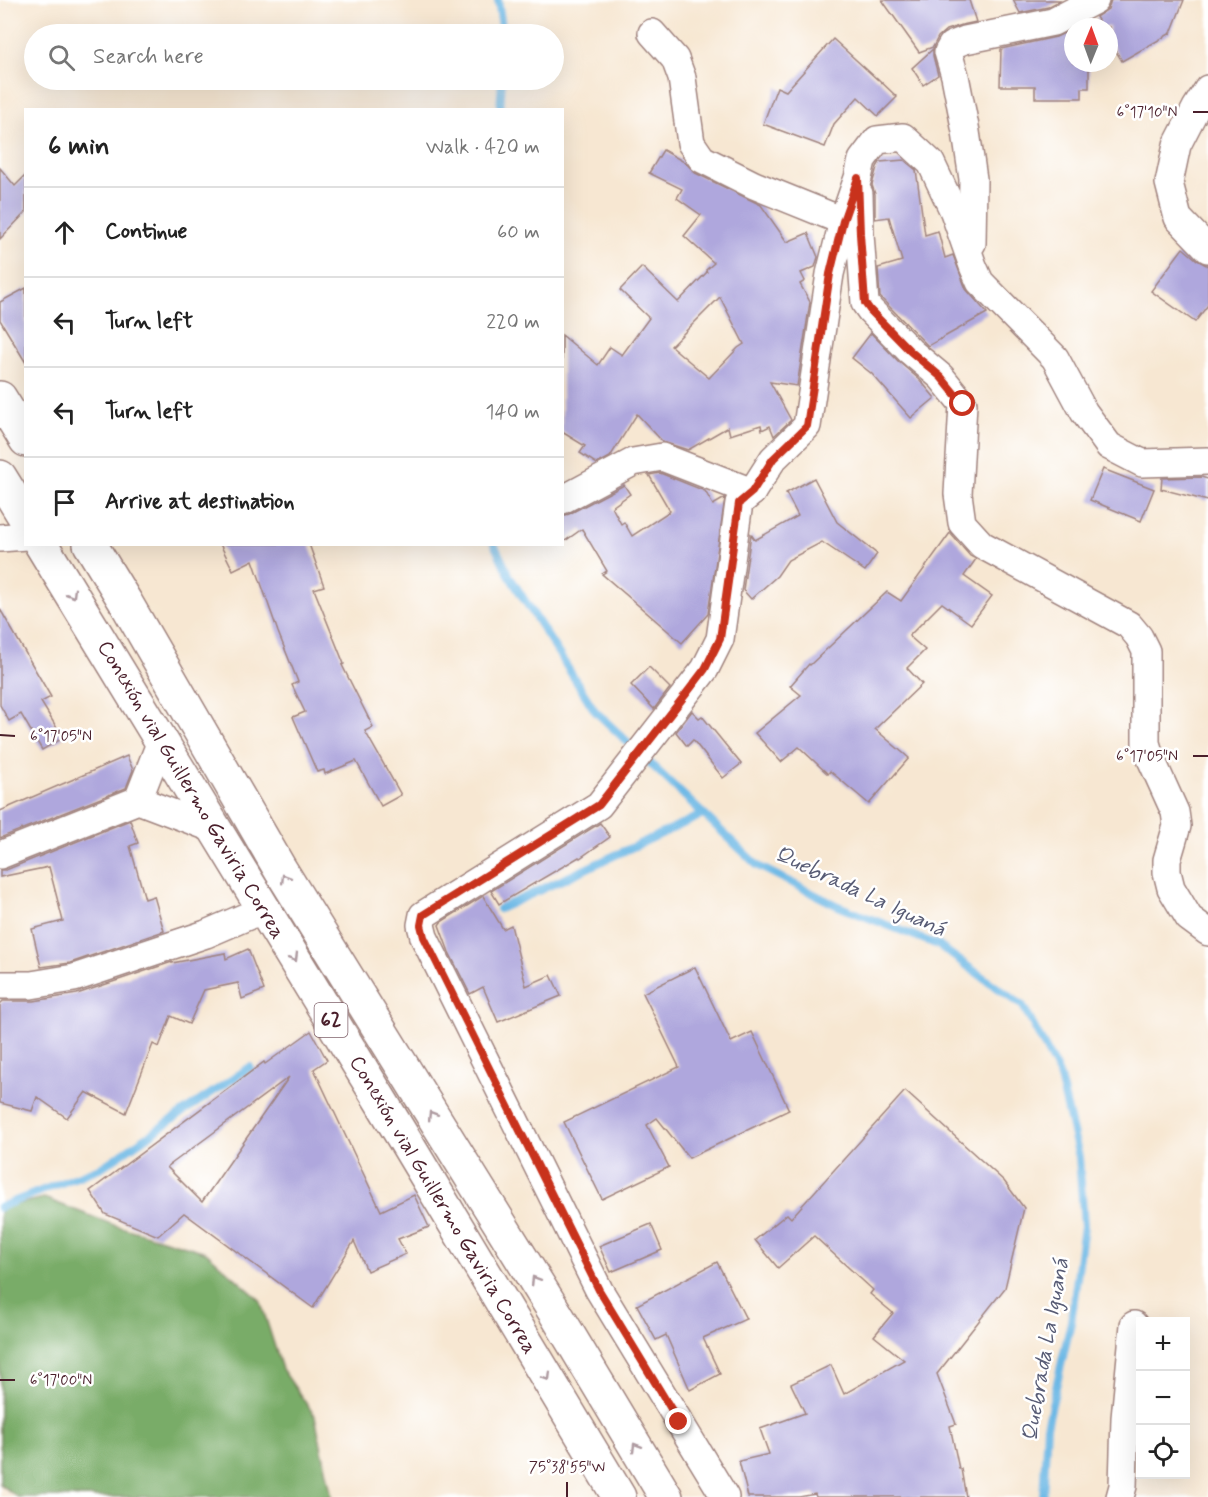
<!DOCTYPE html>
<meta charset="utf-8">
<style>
body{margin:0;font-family:Mynerve,sans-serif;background:#f2f2f2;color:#222}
.controls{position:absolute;right:18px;bottom:18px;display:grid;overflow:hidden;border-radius:0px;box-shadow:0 6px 24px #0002}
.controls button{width:54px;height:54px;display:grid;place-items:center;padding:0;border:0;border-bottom:2px solid #e0e0e0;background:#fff;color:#222;font:30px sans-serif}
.compass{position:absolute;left:1064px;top:18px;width:54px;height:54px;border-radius:50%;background:#fff;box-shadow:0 6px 24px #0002;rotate:1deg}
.stop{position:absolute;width:18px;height:18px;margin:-14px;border:4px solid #c8321e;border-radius:50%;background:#fff}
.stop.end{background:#c8321e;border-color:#fff;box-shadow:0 2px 6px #0008}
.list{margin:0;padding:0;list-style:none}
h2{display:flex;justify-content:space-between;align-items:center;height:78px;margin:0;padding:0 24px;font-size:26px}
h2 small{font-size:20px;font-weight:400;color:#767676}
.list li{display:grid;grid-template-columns:39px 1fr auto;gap:18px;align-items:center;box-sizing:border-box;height:90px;padding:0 24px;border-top:2px solid #e0e0e0}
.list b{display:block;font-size:22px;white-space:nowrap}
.list em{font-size:20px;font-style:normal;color:#767676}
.icon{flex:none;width:33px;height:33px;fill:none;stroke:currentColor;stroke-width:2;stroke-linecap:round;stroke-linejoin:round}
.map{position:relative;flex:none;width:1208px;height:1497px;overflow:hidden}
.search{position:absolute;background:#fff;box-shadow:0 6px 24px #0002;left:24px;top:24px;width:540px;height:66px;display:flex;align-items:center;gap:15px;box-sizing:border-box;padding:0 21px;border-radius:33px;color:#767676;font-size:22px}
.panel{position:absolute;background:#fff;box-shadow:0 6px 24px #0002;left:24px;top:108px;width:540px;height:438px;border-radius:0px}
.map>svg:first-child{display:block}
</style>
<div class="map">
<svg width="1208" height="1497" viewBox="0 0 1208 1497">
<rect width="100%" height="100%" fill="#fff"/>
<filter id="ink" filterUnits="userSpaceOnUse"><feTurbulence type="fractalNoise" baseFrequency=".0167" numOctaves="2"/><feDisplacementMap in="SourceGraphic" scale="12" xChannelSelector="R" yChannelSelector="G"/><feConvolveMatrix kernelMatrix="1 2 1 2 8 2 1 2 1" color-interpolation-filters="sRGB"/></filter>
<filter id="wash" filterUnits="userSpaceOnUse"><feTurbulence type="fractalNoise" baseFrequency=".008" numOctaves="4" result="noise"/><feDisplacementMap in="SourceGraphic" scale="24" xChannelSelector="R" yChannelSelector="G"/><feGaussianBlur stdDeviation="1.35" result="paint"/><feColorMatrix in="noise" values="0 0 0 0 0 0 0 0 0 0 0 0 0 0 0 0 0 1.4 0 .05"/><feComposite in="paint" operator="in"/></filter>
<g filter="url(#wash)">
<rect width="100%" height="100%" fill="#f7e7d2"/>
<polygon fill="#79ac67" stroke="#626649" stroke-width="1.5" points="44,1198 114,1225 206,1252 260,1300 282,1369 315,1416 332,1497 17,1497 0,1484 0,1208"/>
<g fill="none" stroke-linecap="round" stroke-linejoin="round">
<g stroke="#6cb8e5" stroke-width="8">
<polyline points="498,0 503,34"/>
<polyline points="500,110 502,80"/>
<polyline points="494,544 510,577 595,711 758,866 838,906 938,945 1023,1006 1059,1074 1079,1157 1084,1226 1071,1322 1047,1426 1043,1497"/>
<polyline points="499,909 704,814"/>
<polyline points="0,1207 102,1167 250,1067"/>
</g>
</g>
<g id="blocks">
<g fill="#afa7dd" fill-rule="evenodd">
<polygon points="882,0 969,0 976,22 962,25 946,30 938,37 933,47 919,52"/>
<polygon points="1013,0 1061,0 1048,7 1020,13"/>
<polygon points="1111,0 1184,0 1171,33 1122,61 1109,40 1109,27 1102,27 1096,17 1108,9"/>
<polygon points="1073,29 1073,63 1089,63 1089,88 1082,88 1082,98 1035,98 1035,86 1000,86 1001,49 1056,37"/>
<polygon points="833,39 877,79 877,78 897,97 878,116 858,97 834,124 825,147 763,124 777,87 786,91"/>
<polygon points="933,49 933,56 938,75 923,85 912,68"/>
<path d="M663,150l23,13 9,10 66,32 26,37 21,-9 10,24 -3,10 -14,6 4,8 -5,3 10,18 -13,84 -27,-4 21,38 -17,16 -4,-10 -8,4 -1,-5 -31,10 -2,-8 -40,23 -25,-8 -26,-28 -27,43 -13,7 -17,-11 5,-7 -23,-14v-97l36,30 12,-18 12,8 27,-37 -29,-28 22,-23 36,35 29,-30 -1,-2 8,-7 -30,-27 17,-21 -24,-17 5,-9 -33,-16zM720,297l24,47 -6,4 -29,30 -38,-32z"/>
<polygon points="904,160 916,170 925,235 938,231 945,258 953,255 966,289 987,313 928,346 880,297 878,268 902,261 889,217 875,219 875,194 872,185 877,167 880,162"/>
<polygon points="0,168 15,186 26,175 26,212 0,239"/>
<polygon points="1183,248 1197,260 1208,266 1208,305 1195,322 1151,291"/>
<polygon points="26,288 26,363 0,320 0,302"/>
<polygon points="871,333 899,362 920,380 935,398 911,418 872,374 852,358"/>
<polygon points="1103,469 1154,489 1141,521 1090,500"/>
<polygon points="660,473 705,491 713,505 725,498 708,614 682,643 602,574 607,571 582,529 562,543 562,516 569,514 624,485 630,494 612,507 621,524 624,522 632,536 670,511 649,475"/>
<polygon points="1201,477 1208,479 1208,501 1161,489 1162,478"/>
<polygon points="814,478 837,522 877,554 865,571 822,542 788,560 777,576 751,599 743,590 751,534 755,540 798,516 786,493"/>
<polygon points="950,533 970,556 976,559 964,576 992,596 971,624 942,603 909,636 925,650 907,668 922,684 875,729 909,758 869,804 830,771 828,774 799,747 781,762 755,733 801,695 790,686 809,664 810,665 887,592 901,601"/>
<polygon points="220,544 309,544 324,586 314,589 344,664 342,665 373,727 365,731 401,795 381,806 356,761 325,774 324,770 317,772 293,717 305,712 292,685 298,682 278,632 253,560 233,570"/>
<polygon points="0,609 51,697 41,702 63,738 42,750 21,714 9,721 0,705"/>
<polygon points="649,667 670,688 654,709 631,685"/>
<polygon points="692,711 699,718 702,716 741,764 723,778 693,740 687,746 676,732"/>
<polygon points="127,756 133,770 126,788 0,838 0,811"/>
<polygon points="130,820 138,843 130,846 145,899 154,896 164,931 70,963 41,967 32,929 63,921 49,867 0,877 0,870 6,870"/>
<polygon points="600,823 610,837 580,858 579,857 499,904 491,891"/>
<polygon points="483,896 503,929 511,925 526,986 551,975 561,996 498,1022 483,987 470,994 449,952 439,925 441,922"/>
<polygon points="248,949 264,990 242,999 238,983 204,990 189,1024 171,1016 159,1047 153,1044 126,1113 86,1092 67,1118 37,1097 32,1111 0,1103 0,1004 3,1001 34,1001 77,994 172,962 172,963 225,953 226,959"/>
<polygon points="695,967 731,1042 752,1032 789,1110 689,1158 657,1118 647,1125 669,1167 602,1199 564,1122 679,1067 643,993"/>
<path d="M311,1031l16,29 -13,9 67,142 33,-16 15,32 -31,12 8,15 -39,17 -13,-30 -41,67 -129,-95 -26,23 -53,-22 -15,-23 174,-129 1,2zM289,1077l-87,125 -35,-35z"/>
<polygon points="905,1091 1004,1181 1024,1208 1005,1288 937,1374 956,1424 950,1426 959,1469 961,1469 966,1497 816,1497 815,1494 799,1497 748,1497 739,1461 769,1454 760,1429 805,1413 791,1384 831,1365 844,1394 904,1360 874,1336 893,1313 870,1294 873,1290 814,1236 778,1268 755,1240 787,1214 791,1218"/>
<polygon points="651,1224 662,1250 611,1272 599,1246"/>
<polygon points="717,1262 746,1319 703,1338 720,1374 690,1390 666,1335 656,1340 637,1305"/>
</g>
</g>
</g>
<g filter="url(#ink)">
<use href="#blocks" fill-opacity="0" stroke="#a0837e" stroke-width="1.5"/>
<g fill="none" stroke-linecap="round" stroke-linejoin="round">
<g stroke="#a0837e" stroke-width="30">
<g id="minor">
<polyline points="652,33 675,59 682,78 691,143 702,159 754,185 843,221"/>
<polyline points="1208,89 1196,108 1177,145 1169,183 1178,218 1208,249"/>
<polyline points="859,194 860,234 865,303 870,310 910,351 941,377 963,404 958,494 962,523 982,545 1129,625 1139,637 1146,651 1146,743 1151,759 1175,812 1177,826 1167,860 1167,872 1171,888 1189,918 1208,932"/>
<polyline points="972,243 973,179 966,132 955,76 948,52 952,45 965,40 1053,22 1095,0"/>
<polyline points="562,500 633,462 662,457 752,492"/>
<polyline points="0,538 26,536"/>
<polyline points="138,800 161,741"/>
<polyline points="0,855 138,800 214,829"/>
<polyline points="0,985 31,985 74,978 206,934 264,909"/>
<polyline points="725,1497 599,1290 424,937 421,925 423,915 599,805 705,669 720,639 739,503 752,492 773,459 807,426 830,274 843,221 858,178 862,160 877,140 903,137 931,163 954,212 973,266 980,282 1055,358 1084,412 1109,446 1142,463 1208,461"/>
<polyline points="1120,1497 1123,1486 1125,1418 1134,1325"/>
</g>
</g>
<g stroke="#a0837e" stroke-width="36">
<g id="highway">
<polyline points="0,398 26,440"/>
<polyline points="0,477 26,519"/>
<polyline points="41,544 401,1134 619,1497"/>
<polyline points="90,544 126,603 280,869 556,1314 666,1497"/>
</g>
</g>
<use href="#minor" stroke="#fff" stroke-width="27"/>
<use href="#highway" stroke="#fff" stroke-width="33"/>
</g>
<defs><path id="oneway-chevron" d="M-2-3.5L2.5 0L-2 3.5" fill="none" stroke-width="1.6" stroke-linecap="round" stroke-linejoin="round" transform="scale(1.5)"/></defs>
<g stroke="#ae9aa0">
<use href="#oneway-chevron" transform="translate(72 594) rotate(59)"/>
<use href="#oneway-chevron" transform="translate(285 878) rotate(-122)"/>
<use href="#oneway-chevron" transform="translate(294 958) rotate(59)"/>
<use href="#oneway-chevron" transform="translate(432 1115) rotate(-122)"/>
<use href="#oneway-chevron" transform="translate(535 1280) rotate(-122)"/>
<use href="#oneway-chevron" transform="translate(547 1377) rotate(59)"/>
<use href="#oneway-chevron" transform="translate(636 1447) rotate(-121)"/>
</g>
</g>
<g fill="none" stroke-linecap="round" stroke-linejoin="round" filter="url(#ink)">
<polyline stroke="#c8321e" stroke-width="8" points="679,1422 599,1290 424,937 421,925 423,915 599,805 686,694 705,669 720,639 739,503 752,492 773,459 807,426 830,274 843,221 858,178 860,234 865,303 870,310 910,351 941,377 963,404"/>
</g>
<path fill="none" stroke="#4a1f2b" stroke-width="2" d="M1193,112h15M0,735l15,1M1193,756h15M0,1380h15M567,1497v-15"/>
<g text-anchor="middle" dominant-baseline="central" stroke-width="5" stroke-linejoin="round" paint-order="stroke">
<rect fill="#fff" stroke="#80626b" stroke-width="1.5" x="314.5" y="1003" width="33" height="34" rx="4.5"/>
<g font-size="20" font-weight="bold" fill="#4a1f2b">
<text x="331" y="1020">62</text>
</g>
<g font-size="21" fill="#4a1f2b" stroke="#fff">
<text transform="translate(191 790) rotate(59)">Conexión vial Guillermo Gaviria Correa</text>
<text transform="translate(443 1205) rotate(59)">Conexión vial Guillermo Gaviria Correa</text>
</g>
<g font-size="22" font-style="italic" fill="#585c75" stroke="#fff">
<text transform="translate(860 892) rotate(25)">Quebrada La Iguaná</text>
<text transform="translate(1046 1350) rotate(-80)">Quebrada La Iguaná</text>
</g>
</g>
<g font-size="15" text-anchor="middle" fill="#4a1f2b" stroke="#fff" stroke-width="5" stroke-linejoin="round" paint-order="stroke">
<text x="1147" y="117">6°17'10"N</text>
<text x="61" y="741">6°17'05"N</text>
<text x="1147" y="761">6°17'05"N</text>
<text x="61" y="1385">6°17'00"N</text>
<text x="567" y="1472">75°38'55"W</text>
</g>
</svg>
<div class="controls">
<button>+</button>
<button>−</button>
<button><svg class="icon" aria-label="locate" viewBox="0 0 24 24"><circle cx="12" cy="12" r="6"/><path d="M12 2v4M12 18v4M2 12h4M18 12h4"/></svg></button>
</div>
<svg class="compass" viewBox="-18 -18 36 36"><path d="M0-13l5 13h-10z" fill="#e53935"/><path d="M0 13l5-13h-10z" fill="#767676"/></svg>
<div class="stop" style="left:963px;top:404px"></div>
<div class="stop end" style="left:679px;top:1422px"></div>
<div class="search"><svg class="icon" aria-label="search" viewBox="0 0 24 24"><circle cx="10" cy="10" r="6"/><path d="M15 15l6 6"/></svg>Search here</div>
<section class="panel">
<h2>6 min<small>Walk · 420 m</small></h2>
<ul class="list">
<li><svg class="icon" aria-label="ahead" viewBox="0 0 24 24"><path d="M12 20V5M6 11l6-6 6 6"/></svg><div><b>Continue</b></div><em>60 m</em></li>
<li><svg class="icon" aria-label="left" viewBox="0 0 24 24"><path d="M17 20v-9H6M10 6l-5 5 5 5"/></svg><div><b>Turn left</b></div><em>220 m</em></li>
<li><svg class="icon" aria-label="left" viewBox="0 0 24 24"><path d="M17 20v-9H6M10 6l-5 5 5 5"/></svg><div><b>Turn left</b></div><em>140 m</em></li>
<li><svg class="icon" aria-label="arrive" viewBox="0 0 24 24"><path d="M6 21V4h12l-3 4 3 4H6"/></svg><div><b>Arrive at destination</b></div></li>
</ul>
</section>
</div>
